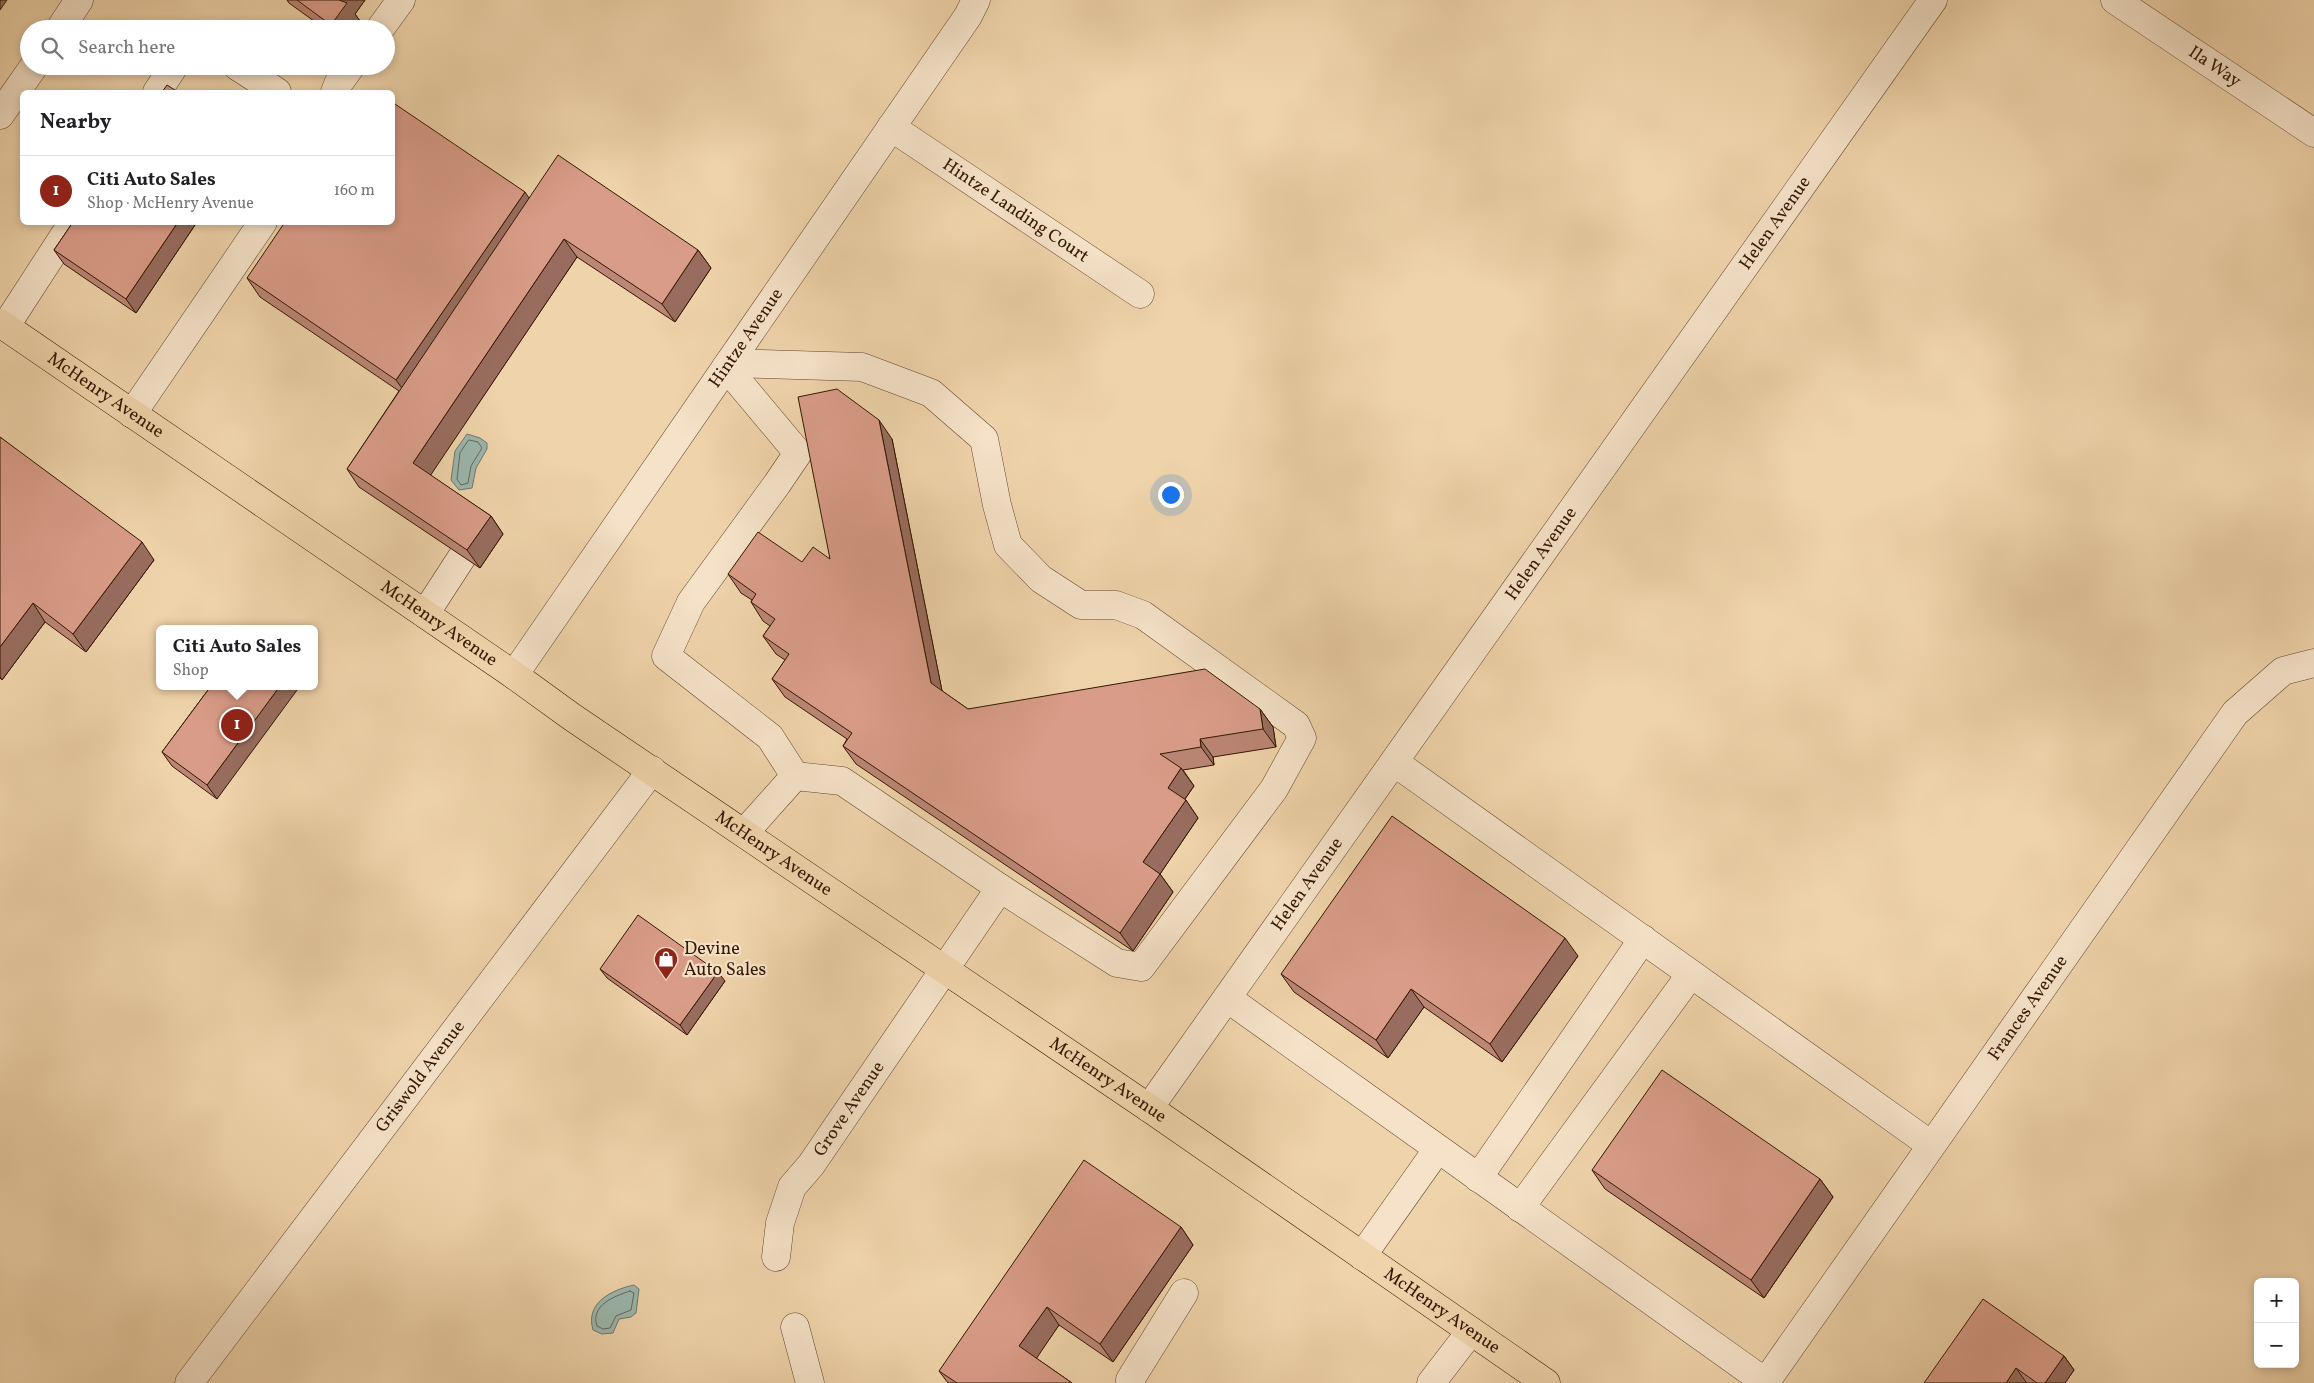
<!DOCTYPE html>
<meta charset="utf-8">
<style>
body{margin:0;font-family:Vollkorn,serif;background:#f2f2f2;color:#202124}
.controls{position:absolute;right:15px;bottom:15px;display:grid;overflow:hidden;border-radius:8px;box-shadow:0 2px 8px #0003}
.controls button{width:45px;height:45px;display:grid;place-items:center;padding:0;border:0;border-bottom:1px solid #e0e0e0;background:#fff;color:#202124;font:25px sans-serif}
.you{position:absolute;left:1170px;top:494px;width:18px;height:18px;margin:-12px;border:4px solid #fff;border-radius:50%;background:#1a73e8;box-shadow:0 0 0 8px #1a73e833}
.badge{display:grid;place-items:center;width:32px;height:32px;border-radius:50%;background:#8f2418;color:#fff;font-size:16px;font-weight:700}
.pin{position:absolute;translate:-50% -50%;border:2px solid #fff;box-shadow:0 1px 5px #0006}
.popup{position:absolute;left:156px;top:625px;width:162px;height:65px;box-sizing:border-box;display:grid;place-content:center;border-radius:8px;background:#fff;filter:drop-shadow(0 1px 4px #0005);font-size:16px;white-space:nowrap;color:#757577}
.popup b{font-size:19px;color:#202124}
.popup::after{content:'';position:absolute;left:50%;top:100%;margin-left:-10px;border:10px solid transparent;border-top-color:#fff}
.list{margin:0;padding:0;list-style:none}
h2{display:flex;justify-content:space-between;align-items:center;height:65px;margin:0;padding:0 20px;font-size:21px}
h2 small{font-size:16px;font-weight:400;color:#757577}
.list li{display:grid;grid-template-columns:32px 1fr auto;gap:15px;align-items:center;box-sizing:border-box;height:70px;padding:0 20px;border-top:1px solid #e0e0e0}
.list b{display:block;font-size:19px;white-space:nowrap}
.list p{margin:0;font-size:16px;white-space:nowrap;color:#757577}
.list em{font-size:16px;font-style:normal;color:#757577}
.icon{flex:none;width:28px;height:28px;fill:none;stroke:currentColor;stroke-width:2;stroke-linecap:round;stroke-linejoin:round}
.map{position:relative;flex:none;width:2314px;height:1383px;overflow:hidden}
.search{position:absolute;background:#fff;box-shadow:0 2px 8px #0003;left:20px;top:20px;width:375px;height:55px;display:flex;align-items:center;gap:12px;box-sizing:border-box;padding:0 18px;border-radius:28px;color:#757577;font-size:19px}
.panel{position:absolute;background:#fff;box-shadow:0 2px 8px #0003;left:20px;top:90px;width:375px;height:135px;border-radius:8px}
.map>svg:first-child{display:block}
</style>
<div class="map">
<svg width="2314" height="1383" viewBox="0 0 2314 1383">
<rect width="100%" height="100%" fill="#efd3aa"/>
<filter id="stains"><feTurbulence type="fractalNoise" baseFrequency=".004" numOctaves="4"/><feColorMatrix values="0 0 0 0 .2 0 0 0 0 .09 0 0 0 0 .02 0 0 0 .5 -.17"/></filter>
<radialGradient id="worn" r=".72"><stop offset=".6" stop-color="#630" stop-opacity="0"/><stop offset="1" stop-color="#630" stop-opacity=".3"/></radialGradient>
<g fill="#9ab7ad" stroke="#717769">
<polygon points="467,434 480,438 487,443 487,449 476,468 472,488 459,490 451,480 455,451"/>
<path d="M634,1285l5,4 -3,24 -5,4 -12,2 -6,14 -11,1 -9,-4c-8,-27 18,-40 41,-45z"/>
</g>
<g fill="none" stroke-linecap="round" stroke-linejoin="round">
<g stroke="#676758" stroke-width="1">
<polygon points="469,440 478,442 482,448 471,466 468,483 461,485 457,479 460,453"/>
<path d="M630,1291l4,2 -3,17 -15,6 -6,12 -7,1 -6,-3c-7,-21 18,-30 33,-35z"/>
</g>
<g stroke="#63462c" stroke-width="29">
<g id="minor">
<path id="s1" d="M2115,0l199,133"/>
<polyline points="60,29 79,0"/>
<polyline points="380,29 401,0"/>
<polyline points="237,66 277,92"/>
<polyline points="157,92 174,66"/>
<polyline points="335,92 338,84 351,66"/>
<polyline points="0,115 34,66"/>
<path id="s2" d="M891,127l249,167"/>
<polyline points="5,327 73,222"/>
<polyline points="729,363 862,367 931,393 984,439 997,505 1008,545 1041,579 1081,605 1116,605 1143,615 1296,725 1302,738 1274,789 1141,967 1117,963 1000,888 842,781 795,776 744,833"/>
<polyline points="726,367 798,453 777,484 691,602 666,656 770,737 795,776"/>
<polyline points="132,414 263,222"/>
<polyline points="425,614 462,557"/>
<path id="s3" d="M514,675l454,-659 8,-16"/>
<polyline points="1394,762 1931,1145"/>
<polyline points="1227,998 1765,1382"/>
<path id="s4" d="M1149,1108l784,-1108"/>
<polyline points="1478,1178 1643,939"/>
<polyline points="1520,1208 1691,974"/>
<polyline points="1362,1256 1437,1150"/>
<path id="s5" d="M776,1257l4,-34 12,-36 19,-22 189,-277"/>
<polyline points="795,1327 810,1383"/>
<path id="s6" d="M189,1383l463,-613"/>
<polyline points="1131,1383 1130,1380 1184,1293"/>
<polyline points="1431,1383 1471,1331"/>
<path id="s7" d="M1765,1383l470,-670 48,-42 31,-8"/>
</g>
</g>
<g stroke="#341702" stroke-width="29">
<g id="major">
<path id="s8" d="M0,323l514,352 58,42 577,391 397,275"/>
</g>
</g>
<use href="#minor" stroke="#f5e2c8" stroke-width="28"/>
<use href="#major" stroke="#efd3aa" stroke-width="28"/>
</g>
<g fill="#bb8675" stroke="#341702">
<polygon points="287,0 365,0 355,14 360,21 354,29 325,29 289,3"/>
<polygon points="529,198 698,250 711,268 675,322 577,257 430,475 491,516 503,534 480,568 359,487 347,469 399,391 260,297 247,278"/>
<polygon points="73,222 197,222 136,313 64,264 54,250"/>
<polygon points="0,437 154,560 86,652 45,622 2,680 0,678"/>
<polygon points="892,439 942,691 968,709 1260,709 1273,727 1276,747 1213,757 1214,765 1183,770 1194,786 1185,799 1198,818 1160,874 1173,892 1133,951 856,764 843,746 847,739 785,697 772,679 785,660 776,654 763,636 770,626 763,621 751,602 752,600 741,593 728,574 830,559"/>
<polygon points="211,686 217,799 172,766 162,752"/>
<polygon points="1578,956 1502,1062 1424,1007 1388,1058 1294,992 1281,974"/>
<polygon points="600,969 725,981 687,1035 607,978"/>
<polygon points="1592,1170 1820,1179 1833,1197 1764,1298 1605,1189"/>
<polygon points="1181,1227 1193,1245 1113,1362 1059,1325 1036,1358 1072,1383 948,1383 939,1371"/>
<polygon points="2064,1356 2074,1370 2065,1383 2027,1383 2026,1382 2026,1383 1924,1383"/>
</g>
<g fill="#986d5f" stroke="#341702">
<polygon points="0,0 7,0 0,10"/>
<polygon points="339,0 365,0 355,14 360,21 354,29 334,29 331,25"/>
<polygon points="525,192 537,210 409,398 396,380"/>
<polygon points="178,222 197,222 136,313 126,299"/>
<polygon points="564,239 577,257 426,482 413,463"/>
<polygon points="698,250 711,268 675,322 662,304"/>
<polygon points="879,420 892,439 944,701 931,683"/>
<polygon points="491,516 503,534 480,568 467,550"/>
<polygon points="142,542 154,560 86,652 73,634"/>
<polygon points="33,603 45,622 2,680 0,677 0,647"/>
<polygon points="280,686 300,686 217,799 207,785"/>
<polygon points="1260,709 1273,727 1276,747 1263,729"/>
<polygon points="1200,739 1213,757 1214,765 1201,747"/>
<polygon points="1181,768 1194,786 1180,806 1168,788"/>
<polygon points="1186,800 1198,818 1160,874 1173,892 1133,951 1120,933 1143,862"/>
<polygon points="1565,938 1578,956 1502,1062 1490,1044"/>
<polygon points="718,972 725,981 687,1035 680,1025"/>
<polygon points="1411,989 1424,1007 1388,1058 1376,1040"/>
<polygon points="1820,1179 1833,1197 1764,1298 1751,1280"/>
<polygon points="1181,1227 1193,1245 1113,1362 1100,1344"/>
<polygon points="1047,1307 1059,1325 1032,1365 1019,1346"/>
<polygon points="2064,1356 2074,1370 2065,1383 2045,1383"/>
<polygon points="2016,1368 2026,1382 2026,1383 2006,1383"/>
</g>
<g fill="#d99c88" stroke="#341702">
<polygon points="297,0 339,0 347,3 331,25"/>
<polygon points="167,85 178,92 162,92"/>
<polygon points="392,102 525,192 396,380 247,278 285,222 392,222"/>
<polygon points="558,155 698,250 662,304 564,239 413,463 491,516 467,550 347,469"/>
<polygon points="73,222 178,222 126,299 54,250"/>
<polygon points="837,389 879,420 931,683 968,709 1205,669 1260,709 1263,729 1200,739 1201,747 1160,754 1181,768 1168,788 1186,800 1143,862 1160,874 1120,933 843,746 852,733 772,679 789,654 763,636 775,619 751,602 756,594 728,574 758,532 802,562 813,547 830,559 798,397"/>
<polygon points="0,437 142,542 73,634 33,603 0,647"/>
<polygon points="211,686 280,686 207,785 162,752"/>
<polygon points="1392,816 1565,938 1490,1044 1411,989 1376,1040 1281,974"/>
<polygon points="638,915 718,972 680,1025 600,969"/>
<polygon points="1662,1070 1820,1179 1751,1280 1592,1170"/>
<polygon points="1084,1160 1181,1227 1100,1344 1047,1307 1019,1346 1072,1383 957,1383 939,1371"/>
<polygon points="1983,1299 2064,1356 2045,1383 2037,1383 2016,1368 2006,1383 1924,1383"/>
</g>
<defs>
<g id="shop-pin" transform="scale(1.25)"><path d="M0 17L-7.5 6A9.5 9.5 0 1 1 7.5 6Z" fill="#8f2418" stroke="#f5e2c8"/><path d="M-5-2.5h2.3a2.7 3.5 0 0 1 5.4 0H5L5.5 6h-11ZM-1.5-2.5h3a1.5 2.3 0 0 0-3 0Z" fill="#fff"/></g>
</defs>
<g fill-rule="evenodd">
<use href="#shop-pin" x="666" y="959"/>
</g>
<g text-anchor="middle" dominant-baseline="central" stroke-width="4.5" stroke-linejoin="round" paint-order="stroke">
<g font-size="18" fill="#341702" stroke="#f5e2c8">
<text stroke="none"><textPath href="#s1" startOffset="120">Ila Way</textPath></text>
<text stroke="none"><textPath href="#s2" startOffset="150">Hintze Landing Court</textPath></text>
<text stroke="none"><textPath href="#s4" startOffset="1084">Helen Avenue</textPath></text>
<text stroke="none"><textPath href="#s3" startOffset="409">Hintze Avenue</textPath></text>
<text stroke="none"><textPath href="#s8" startOffset="128">McHenry Avenue</textPath></text>
<text stroke="none"><textPath href="#s4" startOffset="679">Helen Avenue</textPath></text>
<text stroke="none"><textPath href="#s8" startOffset="532">McHenry Avenue</textPath></text>
<text stroke="none"><textPath href="#s8" startOffset="938">McHenry Avenue</textPath></text>
<text stroke="none"><textPath href="#s4" startOffset="274">Helen Avenue</textPath></text>
<text stroke="none"><textPath href="#s7" startOffset="458">Frances Avenue</textPath></text>
<text stroke="none"><textPath href="#s6" startOffset="384">Griswold Avenue</textPath></text>
<text stroke="none"><textPath href="#s8" startOffset="1342">McHenry Avenue</textPath></text>
<text stroke="none"><textPath href="#s5" startOffset="169">Grove Avenue</textPath></text>
<text stroke="none"><textPath href="#s8" startOffset="1748">McHenry Avenue</textPath></text>
</g>
<g font-size="18" fill="#341702" stroke="#f5e2c8" text-anchor="start">
<text x="684" y="949">Devine<tspan x="684" dy="21">Auto Sales</tspan></text>
</g>
</g>
<rect width="100%" height="100%" filter="url(#stains)"/>
<rect width="100%" height="100%" fill="url(#worn)"/>
</svg>
<div class="controls">
<button>+</button>
<button>−</button>
</div>
<div class="you"></div>
<div class="pin badge" style="left:237px;top:725px">1</div>
<div class="popup"><b>Citi Auto Sales</b>Shop</div>
<div class="search"><svg class="icon" aria-label="search" viewBox="0 0 24 24"><circle cx="10" cy="10" r="6"/><path d="M15 15l6 6"/></svg>Search here</div>
<section class="panel">
<h2>Nearby<small></small></h2>
<ul class="list">
<li><span class="badge">1</span><div><b>Citi Auto Sales</b><p>Shop · McHenry Avenue</p></div><em>160 m</em></li>
</ul>
</section>
</div>
